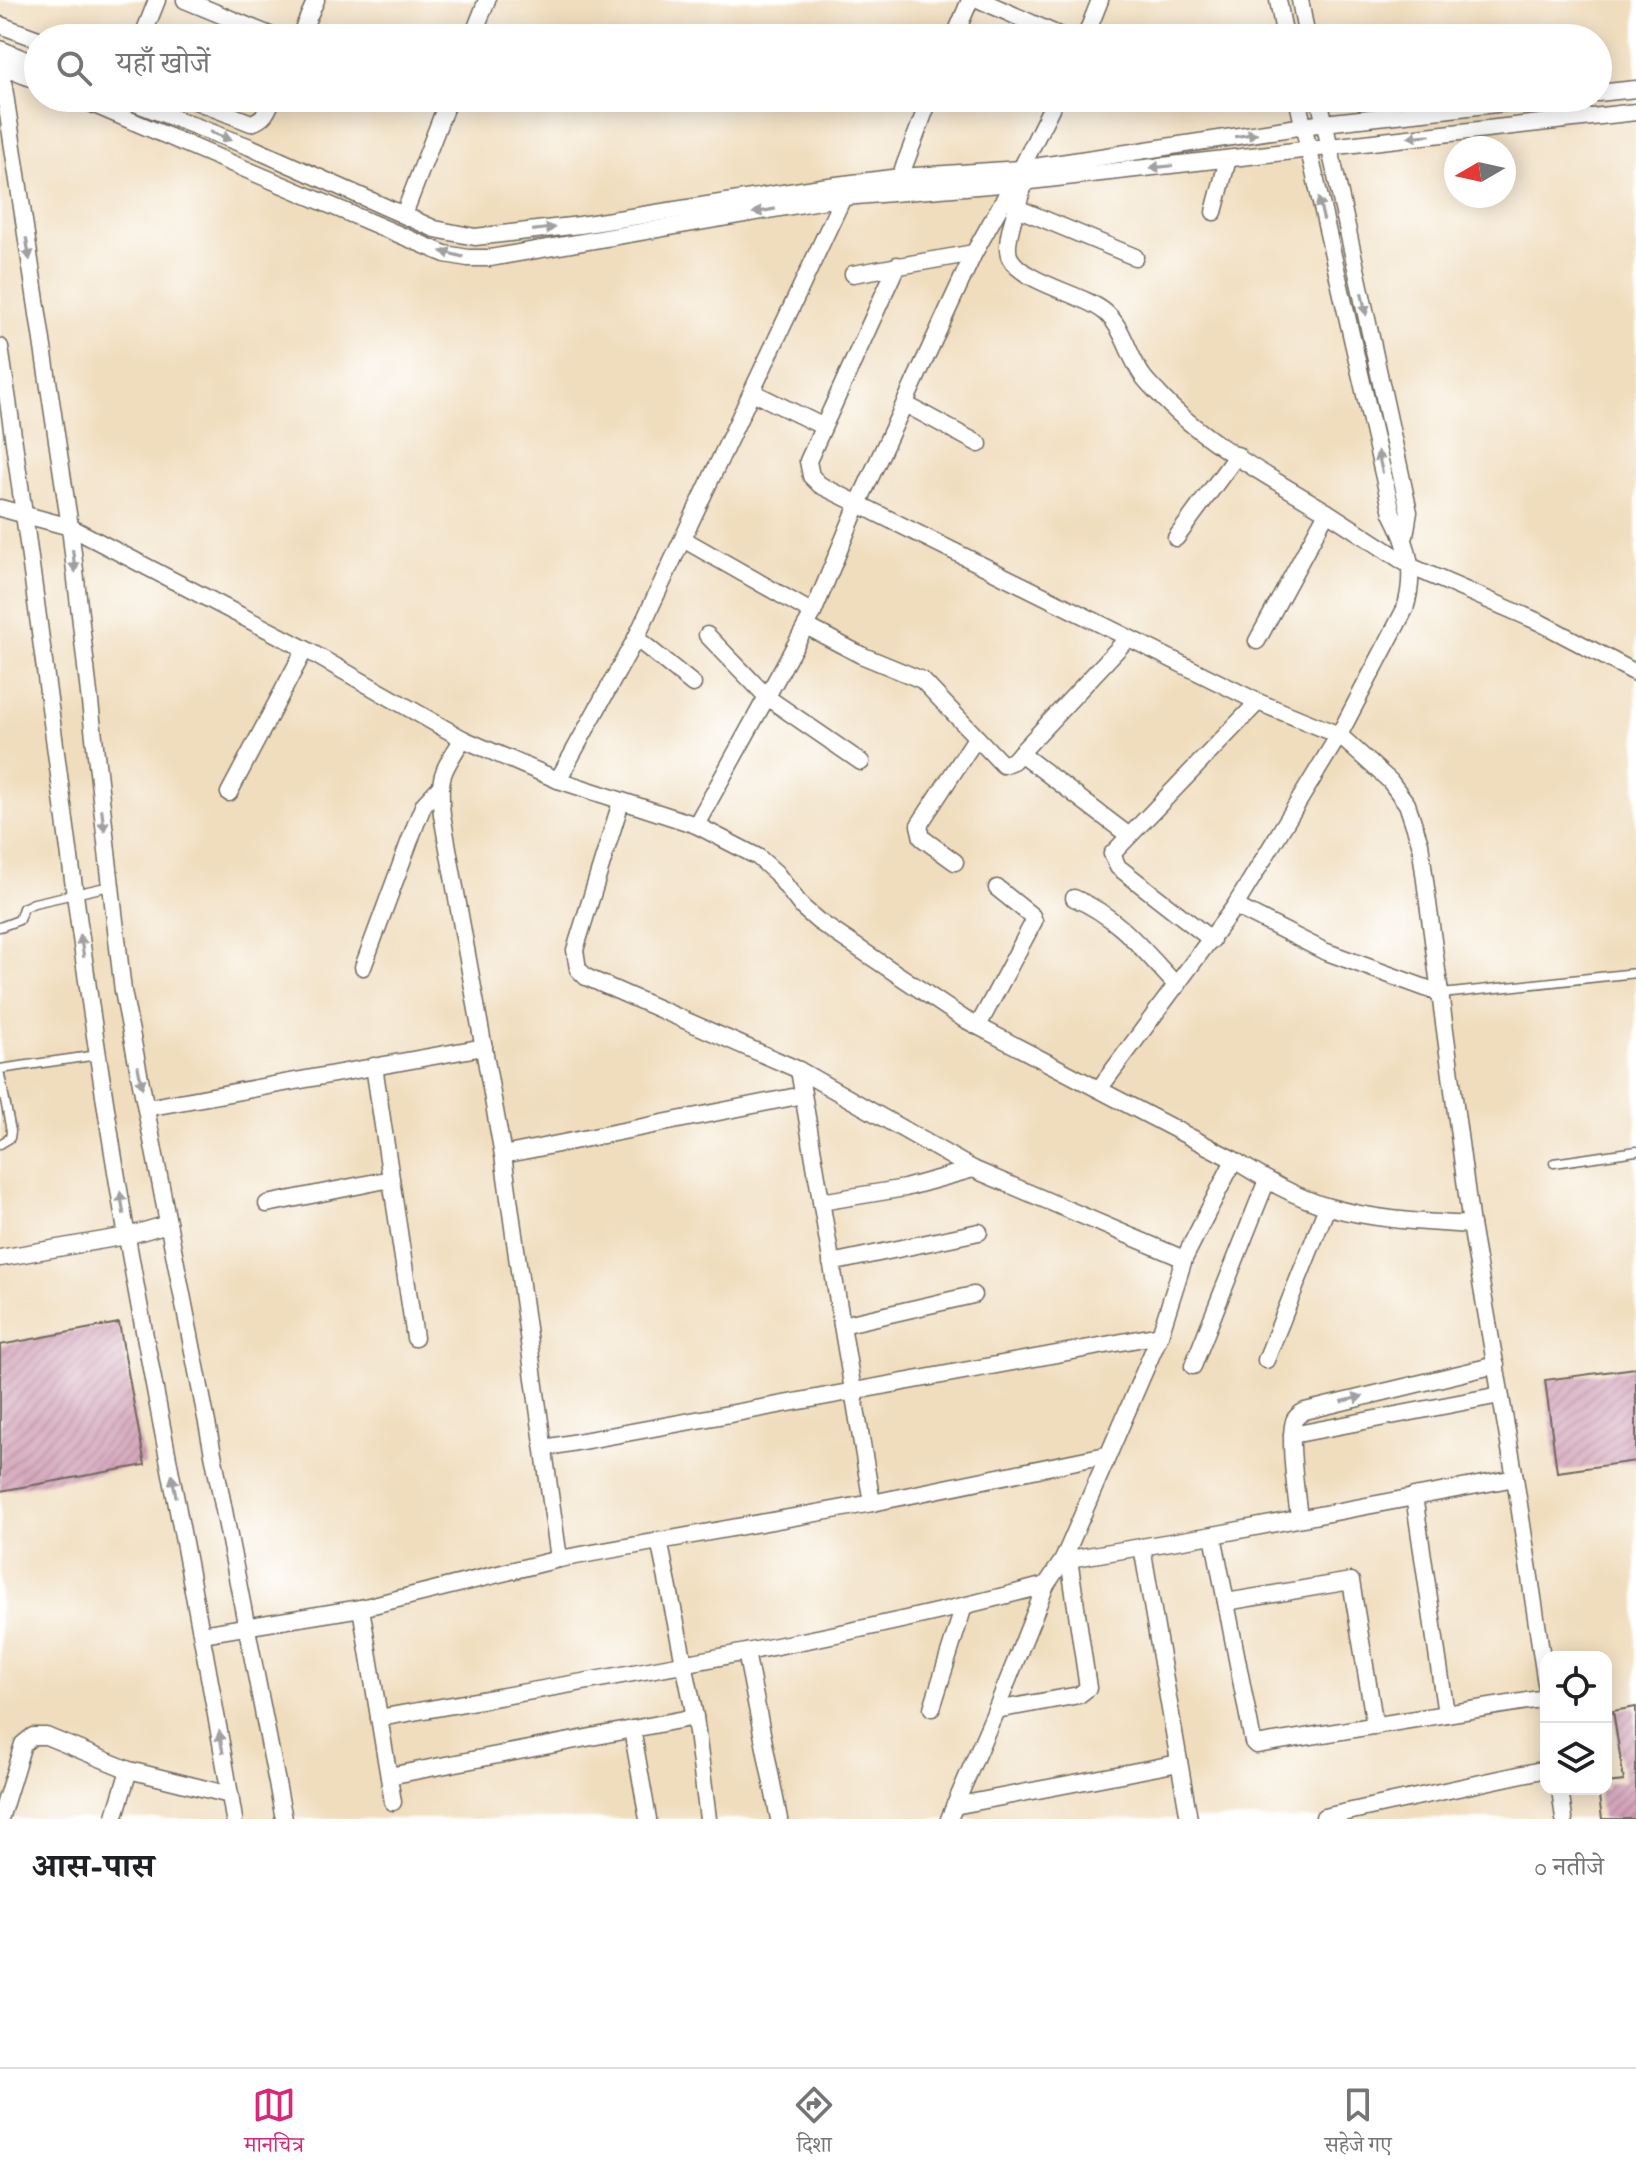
<!DOCTYPE html>
<html lang="hi">
<meta charset="utf-8">
<style>
body{margin:0;font-family:"IM FELL Double Pica","Noto Serif Devanagari",serif;background:#f2f2f2;color:#202124}
.controls{position:absolute;right:24px;bottom:24px;display:grid;overflow:hidden;border-radius:16px;box-shadow:0 4px 20px #0003}
.controls button{width:72px;height:72px;display:grid;place-items:center;padding:0;border:0;border-bottom:2px solid #e0e0e0;background:#fff;color:#202124;font:40px sans-serif}
.compass{position:absolute;left:1444px;top:136px;width:72px;height:72px;border-radius:50%;background:#fff;box-shadow:0 4px 20px #0003;rotate:261deg}
.list{margin:0;padding:0;list-style:none}
h2{display:flex;justify-content:space-between;align-items:center;height:104px;margin:0;padding:0 32px;font-size:34px}
h2 small{font-size:26px;font-weight:400;color:#757577}
.icon{flex:none;width:44px;height:44px;fill:none;stroke:currentColor;stroke-width:2;stroke-linecap:round;stroke-linejoin:round}
.map{position:relative;flex:none;width:1636px;height:1819px;overflow:hidden}
.search{position:absolute;background:#fff;box-shadow:0 4px 20px #0003;left:24px;right:24px;top:24px;height:88px;display:flex;align-items:center;gap:20px;box-sizing:border-box;padding:0 28px;border-radius:44px;color:#757577;font-size:30px}
.sheet{height:248px;background:#fff}
nav{display:flex;justify-content:space-around;align-items:center;box-sizing:border-box;height:112px;border-top:2px solid #e0e0e0;background:#fff;font-size:22px;color:#757577}
nav a{display:grid;justify-items:center;gap:4px}
nav .on{color:#db2777}
.map>svg:first-child{display:block}
</style>
<div class="map">
<svg width="1636" height="1819" viewBox="0 0 1636 1819">
<defs>
<pattern id="building-hatch" width="6" height="6" patternUnits="userSpaceOnUse" patternTransform="scale(2)"><rect width="6" height="6" fill="#ce98b0"/><path d="M-1 1l2-2M0 6l6-6M5 7l2-2" fill="none" stroke="#a77c8f"/></pattern>
</defs>
<rect width="100%" height="100%" fill="#fff"/>
<filter id="ink" filterUnits="userSpaceOnUse"><feTurbulence type="fractalNoise" baseFrequency=".0125" numOctaves="2"/><feDisplacementMap in="SourceGraphic" scale="16" xChannelSelector="R" yChannelSelector="G"/><feConvolveMatrix kernelMatrix="1 2 1 2 8 2 1 2 1" color-interpolation-filters="sRGB"/></filter>
<filter id="wash" filterUnits="userSpaceOnUse"><feTurbulence type="fractalNoise" baseFrequency=".006" numOctaves="4" result="noise"/><feDisplacementMap in="SourceGraphic" scale="32" xChannelSelector="R" yChannelSelector="G"/><feGaussianBlur stdDeviation="1.8" result="paint"/><feColorMatrix in="noise" values="0 0 0 0 0 0 0 0 0 0 0 0 0 0 0 0 0 1.4 0 .05"/><feComposite in="paint" operator="in"/></filter>
<g filter="url(#wash)">
<rect width="100%" height="100%" fill="#f0ddbd"/>
<g id="blocks">
<g fill="url(#building-hatch)">
<polygon points="119,1323 145,1465 0,1491 0,1345"/>
<polygon points="1636,1368 1636,1461 1557,1472 1545,1380"/>
<polygon points="1636,1707 1636,1819 1602,1819 1598,1789 1606,1789 1606,1783 1624,1781 1613,1711"/>
</g>
</g>
</g>
<g filter="url(#ink)">
<use href="#blocks" fill-opacity="0" stroke="#70695e" stroke-width="2"/>
<g fill="none" stroke-linecap="round" stroke-linejoin="round">
<g stroke="#70695e" stroke-width="11">
<g id="lane">
<polyline points="0,927 19,920 23,908 34,903 110,886"/>
<polyline points="1442,994 1636,973"/>
<polyline points="0,1069 98,1055"/>
<polyline points="0,1075 11,1131 10,1138 0,1144"/>
<polyline points="1554,1163 1636,1151"/>
</g>
</g>
<g stroke="#70695e" stroke-width="19">
<g id="street">
<polyline points="185,0 277,38"/>
<polyline points="980,0 1065,38"/>
<polyline points="1278,0 1285,38"/>
<polyline points="1300,0 1307,38"/>
<polyline points="0,25 38,39"/>
<polyline points="838,33 849,38"/>
<polyline points="142,38 157,0"/>
<polyline points="299,38 316,0"/>
<polyline points="472,38 487,0"/>
<polyline points="954,38 970,0"/>
<polyline points="1085,38 1100,0"/>
<polyline points="0,49 38,65"/>
<polyline points="0,61 70,527 123,991 284,1819"/>
<polyline points="0,66 38,81"/>
<polyline points="1598,93 1636,89"/>
<polyline points="78,98 445,254 468,258 490,258 844,197 1013,183 1636,112"/>
<polyline points="122,98 250,147 435,229 475,237 580,225 821,187 900,177 1021,169 1324,123 1550,98"/>
<path d="M188,98l63,25c14,-4 17,-13 22,-25"/>
<polyline points="1319,98 1409,512 1405,536"/>
<polyline points="900,177 930,98"/>
<path d="M1025,182c-5,17 -23,61 -15,76 13,25 74,36 95,54 19,16 23,43 37,63 4,6 10,12 16,18 42,47 115,86 169,119l-70,129"/>
<polyline points="1017,208 1135,257"/>
<polyline points="1214,212 1228,159"/>
<polyline points="404,214 449,98"/>
<polyline points="897,265 808,461 811,476 820,485 1258,702 1339,735 1390,781 1407,804 1420,843 1471,1225 1515,1478 1546,1684"/>
<polyline points="853,274 974,253"/>
<path d="M0,347c45,296 76,595 127,890 34,194 75,387 107,582"/>
<polyline points="752,392 822,426"/>
<polyline points="905,404 979,444"/>
<path d="M0,508l70,19 235,122 158,90 95,41 138,45 62,32 18,16 26,34 16,14 146,98 270,141c29,18 62,38 95,47 46,13 94,15 142,18"/>
<polyline points="1327,512 1412,567 1539,622 1636,673"/>
<polyline points="1176,538 1237,455"/>
<polyline points="683,539 813,613"/>
<polyline points="806,626 861,655 922,680 1003,765 1013,761 1128,638"/>
<polyline points="707,635 768,698 861,762"/>
<polyline points="636,638 693,684"/>
<path d="M463,739c-21,32 -25,37 -21,76l61,340 56,404"/>
<polyline points="1020,753 1128,835"/>
<polyline points="558,780 636,638 847,189"/>
<polyline points="229,793 305,649"/>
<polyline points="621,802 575,950 578,969 586,977 799,1070 973,1169 1184,1259"/>
<polyline points="696,825 813,613 859,502 974,253 1021,169 1056,98"/>
<polyline points="955,862 922,838 919,825 976,738"/>
<path d="M1074,898c44,18 71,54 103,88"/>
<polyline points="1235,906 1324,951 1442,994"/>
<polyline points="1212,940 1118,867 1112,854 1258,702"/>
<polyline points="363,967 417,821 424,804 439,788"/>
<polyline points="978,1026 1034,921 1032,916 997,888"/>
<polyline points="374,1066 415,1338"/>
<polyline points="799,1070 872,1503"/>
<path d="M1099,1089l136,-183 104,-171 66,-126c11,-35 4,-64 -13,-96l-95,-415"/>
<polyline points="146,1108 484,1047"/>
<polyline points="503,1155 803,1095"/>
<polyline points="821,1202 905,1188 973,1169"/>
<polyline points="267,1204 391,1179"/>
<polyline points="0,1258 127,1236 168,1224"/>
<polyline points="831,1263 979,1232"/>
<polyline points="842,1325 973,1295"/>
<polyline points="1266,1360 1327,1207"/>
<polyline points="1193,1366 1267,1180"/>
<polyline points="1292,1435 1500,1395"/>
<polyline points="544,1448 1160,1335"/>
<polyline points="1414,1496 1446,1714 1546,1698"/>
<path d="M1299,1518c-2,-18 -12,-86 -4,-99 3,-4 6,-6 10,-8l191,-46"/>
<polyline points="1213,1535 1253,1742 1256,1745 1446,1714"/>
<polyline points="659,1540 695,1717 708,1819"/>
<polyline points="1142,1547 1189,1819"/>
<polyline points="1063,1560 1213,1535 1515,1478"/>
<polyline points="1226,1602 1351,1581 1375,1726"/>
<polyline points="361,1608 393,1802"/>
<polyline points="202,1634 361,1608 559,1559 872,1503 1106,1455"/>
<polyline points="746,1652 779,1819"/>
<polyline points="932,1708 964,1606"/>
<polyline points="996,1710 1079,1695 1088,1688 1069,1559"/>
<path d="M379,1718c223,-40 447,-75 667,-133"/>
<polyline points="632,1729 648,1819"/>
<polyline points="389,1776 695,1717"/>
<polyline points="1560,1789 1564,1819"/>
<polyline points="954,1806 1179,1763"/>
<polyline points="0,1819 23,1744 33,1736 46,1736 129,1770"/>
<polyline points="114,1819 129,1770 230,1795"/>
<polyline points="949,1819 996,1710 1046,1585 1063,1560 1160,1335 1184,1259 1234,1160"/>
<polyline points="1324,1819 1324,1817 1546,1769"/>
</g>
</g>
<use href="#lane" stroke="#fff" stroke-width="8"/>
<use href="#street" stroke="#fff" stroke-width="16"/>
</g>
<defs><path id="oneway-solid" d="M-6-.8H1V-3.2L6.5 0L1 3.2V.8H-6Z" transform="scale(2)"/></defs>
<g fill="#a0a0a0">
<use href="#oneway-solid" transform="translate(1246 135) rotate(-9)"/>
<use href="#oneway-solid" transform="translate(221 136) rotate(21)"/>
<use href="#oneway-solid" transform="translate(1419 136) rotate(174)"/>
<use href="#oneway-solid" transform="translate(1161 167) rotate(174)"/>
<use href="#oneway-solid" transform="translate(1321 209) rotate(-103)"/>
<use href="#oneway-solid" transform="translate(764 211) rotate(170)"/>
<use href="#oneway-solid" transform="translate(544 229) rotate(-7)"/>
<use href="#oneway-solid" transform="translate(28 249) rotate(81)"/>
<use href="#oneway-solid" transform="translate(452 254) rotate(-165)"/>
<use href="#oneway-solid" transform="translate(1364 304) rotate(78)"/>
<use href="#oneway-solid" transform="translate(1380 462) rotate(-103)"/>
<use href="#oneway-solid" transform="translate(74 561) rotate(83)"/>
<use href="#oneway-solid" transform="translate(103 820) rotate(83)"/>
<use href="#oneway-solid" transform="translate(82 946) rotate(-99)"/>
<use href="#oneway-solid" transform="translate(140 1077) rotate(79)"/>
<use href="#oneway-solid" transform="translate(122 1203) rotate(-99)"/>
<use href="#oneway-solid" transform="translate(1352 1399) rotate(-14)"/>
<use href="#oneway-solid" transform="translate(174 1486) rotate(-101)"/>
<use href="#oneway-solid" transform="translate(221 1742) rotate(-100)"/>
</g>
</g>
</svg>
<div class="controls">
<button><svg class="icon" aria-label="locate" viewBox="0 0 24 24"><circle cx="12" cy="12" r="6"/><path d="M12 2v4M12 18v4M2 12h4M18 12h4"/></svg></button>
<button><svg class="icon" aria-label="layers" viewBox="0 0 24 24"><path d="M12 4l9 5-9 5-9-5zM3 14l9 5 9-5"/></svg></button>
</div>
<svg class="compass" viewBox="-18 -18 36 36"><path d="M0-13l5 13h-10z" fill="#e53935"/><path d="M0 13l5-13h-10z" fill="#757577"/></svg>
<div class="search"><svg class="icon" aria-label="search" viewBox="0 0 24 24"><circle cx="10" cy="10" r="6"/><path d="M15 15l6 6"/></svg>यहाँ खोजें</div>
</div>
<section class="sheet">
<h2>आस-पास<small>0 नतीजे</small></h2>
<ul class="list">
</ul>
</section>
<nav>
<a class="on"><svg class="icon" aria-label="map" viewBox="0 0 24 24"><path d="M3 6l6-2 6 2 6-2v14l-6 2-6-2-6 2zM9 4v14M15 6v14"/></svg>मानचित्र</a>
<a><svg class="icon" aria-label="directions" viewBox="0 0 24 24"><path d="M12 3l9 9-9 9-9-9zM9 14v-3h6M13 9l2 2-2 2"/></svg>दिशा</a>
<a><svg class="icon" aria-label="saved" viewBox="0 0 24 24"><path d="M7 4h10v16l-5-4-5 4z"/></svg>सहेजे गए</a>
</nav>
